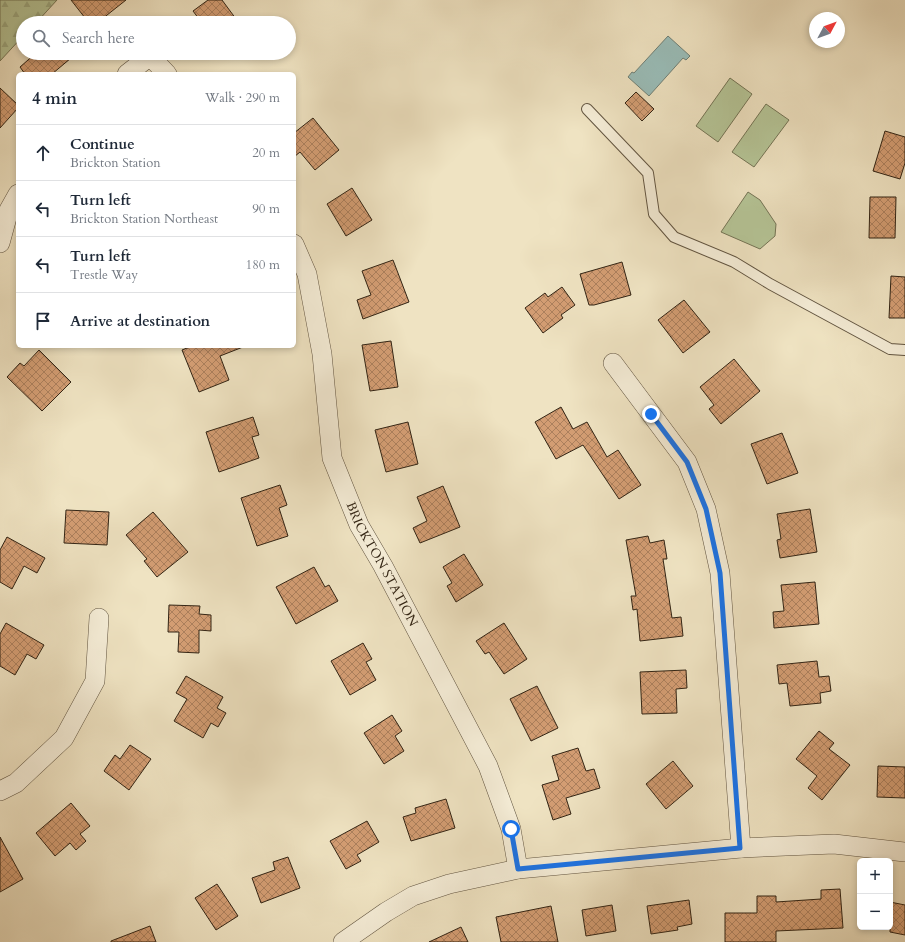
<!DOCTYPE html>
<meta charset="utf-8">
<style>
body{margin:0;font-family:Cardo,serif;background:#f6f6f7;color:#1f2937}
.controls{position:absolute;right:12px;bottom:12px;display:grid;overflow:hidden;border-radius:6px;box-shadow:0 2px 6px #0003}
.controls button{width:36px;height:36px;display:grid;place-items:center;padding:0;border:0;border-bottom:1px solid #e0e1e3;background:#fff;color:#1f2937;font:20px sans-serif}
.compass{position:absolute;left:809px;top:12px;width:36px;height:36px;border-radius:50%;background:#fff;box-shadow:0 2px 6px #0003;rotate:49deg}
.stop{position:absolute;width:12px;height:12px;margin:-9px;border:3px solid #1a73e8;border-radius:50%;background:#fff}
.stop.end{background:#1a73e8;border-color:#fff;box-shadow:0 1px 4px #0008}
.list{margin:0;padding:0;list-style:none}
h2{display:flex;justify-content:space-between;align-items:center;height:52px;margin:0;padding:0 16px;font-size:17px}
h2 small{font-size:13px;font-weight:400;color:#747a83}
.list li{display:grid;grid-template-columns:26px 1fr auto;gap:12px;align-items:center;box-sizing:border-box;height:56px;padding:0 16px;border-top:1px solid #e0e1e3}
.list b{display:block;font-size:15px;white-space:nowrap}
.list p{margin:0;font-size:13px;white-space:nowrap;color:#747a83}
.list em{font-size:13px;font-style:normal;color:#747a83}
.icon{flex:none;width:22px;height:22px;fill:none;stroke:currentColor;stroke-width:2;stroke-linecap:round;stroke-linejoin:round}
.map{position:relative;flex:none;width:905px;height:942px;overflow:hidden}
.search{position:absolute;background:#fff;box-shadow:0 2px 6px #0003;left:16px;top:16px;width:280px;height:44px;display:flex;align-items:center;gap:10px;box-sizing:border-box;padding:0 14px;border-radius:22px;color:#747a83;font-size:15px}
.panel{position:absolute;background:#fff;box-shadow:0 2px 6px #0003;left:16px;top:72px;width:280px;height:276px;border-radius:6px}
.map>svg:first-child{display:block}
</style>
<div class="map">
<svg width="905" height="942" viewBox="0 0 905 942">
<defs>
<pattern id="forest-firs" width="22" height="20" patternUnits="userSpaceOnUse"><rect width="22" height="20" fill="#b5c496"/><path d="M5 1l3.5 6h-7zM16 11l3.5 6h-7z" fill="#9ca880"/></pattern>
<pattern id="building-cross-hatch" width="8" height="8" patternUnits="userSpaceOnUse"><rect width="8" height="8" fill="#d39d73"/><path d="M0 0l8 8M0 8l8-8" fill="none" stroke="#ac805d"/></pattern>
</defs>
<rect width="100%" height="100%" fill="#efe3c2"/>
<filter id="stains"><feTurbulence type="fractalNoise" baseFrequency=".005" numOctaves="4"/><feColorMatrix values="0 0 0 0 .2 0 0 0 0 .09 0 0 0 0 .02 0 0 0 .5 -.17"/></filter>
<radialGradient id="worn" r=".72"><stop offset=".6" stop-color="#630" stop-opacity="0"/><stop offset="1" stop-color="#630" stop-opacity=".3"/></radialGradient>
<g fill="#b5c496" stroke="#747455">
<polygon points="730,78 752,94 718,142 696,126"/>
<polygon points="766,104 789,120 754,167 732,152"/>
<polygon points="748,192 760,200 776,224 775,236 760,249 721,232"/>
</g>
<polygon fill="url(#forest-firs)" stroke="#747455" points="0,0 57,0 36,23 23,23 23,36 0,61"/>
<polygon fill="#9abdb8" stroke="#708076" points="668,36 690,56 686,60 683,58 649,96 628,77 632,72 634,73"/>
<g fill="url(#building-cross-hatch)" stroke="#322414">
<polygon points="71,0 126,0 97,23 89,23"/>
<polygon points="208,0 222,0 239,23 202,23 193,11"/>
<polygon points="36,53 77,53 52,74 25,74 20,67"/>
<polygon points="0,88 18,105 18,108 0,128"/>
<polygon points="636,92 654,109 642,121 625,103"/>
<polygon points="313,118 339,150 315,170 300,152 294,157 294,133"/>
<polygon points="885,131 905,137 905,163 900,179 873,171"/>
<polygon points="352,188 372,220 346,236 327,204"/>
<polygon points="870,197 896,197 895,238 869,238"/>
<polygon points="393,260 409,302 363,319 357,300 371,295 362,271"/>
<polygon points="622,262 631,295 594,305 589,305 580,274"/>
<polygon points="891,276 905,277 905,318 889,318"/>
<polygon points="562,287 575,305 561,315 563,318 543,333 525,308 545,293 548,297"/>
<polygon points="684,300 710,332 683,353 658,320"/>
<polygon points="391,341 398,387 370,391 362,345"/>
<polygon points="192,346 243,346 243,347 220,356 229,380 199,392 182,350"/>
<polygon points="39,350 71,382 42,411 7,377 20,363 24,366"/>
<polygon points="734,359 760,391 721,424 709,409 714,405 700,387"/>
<polygon points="561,407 573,429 587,422 607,457 618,450 641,485 619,499 583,445 556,459 535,422"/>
<polygon points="253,417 259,435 252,437 259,458 219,472 206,432"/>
<polygon points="408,422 418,464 386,472 375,430"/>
<polygon points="782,433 798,473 767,484 751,444"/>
<polygon points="280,485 287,505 279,508 288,536 257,546 241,498"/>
<polygon points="443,486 460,527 420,543 413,528 427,521 417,497"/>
<polygon points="810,509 817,552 780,558 777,540 781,539 777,514"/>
<polygon points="66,510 109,512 107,545 64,543"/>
<polygon points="153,512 188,552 157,577 144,561 147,559 126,535"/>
<polygon points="648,536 650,543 664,540 667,559 663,559 672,618 681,617 683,636 640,641 637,609 633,610 631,596 636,596 626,540"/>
<polygon points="7,537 45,558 37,573 24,566 12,589 0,582 0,550"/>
<polygon points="464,554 483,585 456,602 447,586 452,583 443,567"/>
<polygon points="314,567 325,587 329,585 338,601 296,624 276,587"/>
<polygon points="815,582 819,624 774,628 773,612 784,611 781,585"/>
<polygon points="169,605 200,606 199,614 211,615 211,631 199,630 199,653 178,652 179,632 168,632"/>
<polygon points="6,623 44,645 36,659 27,654 15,675 0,666 0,634"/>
<polygon points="504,623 527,659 504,674 489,652 485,654 476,641"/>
<polygon points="363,643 372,659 366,662 376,680 350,695 331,661"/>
<polygon points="817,661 819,677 829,676 831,691 820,693 821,703 790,706 787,683 779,684 777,665"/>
<polygon points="686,670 687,688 676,689 677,713 642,714 640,672"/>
<polygon points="186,676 223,697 217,708 226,713 218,727 211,723 203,738 174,721 187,699 176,693"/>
<polygon points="537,686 558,728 531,741 510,699"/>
<polygon points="392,715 402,731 395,736 404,751 384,764 364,733"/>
<polygon points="819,731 834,743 829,749 850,765 822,800 808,788 817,776 796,759"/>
<polygon points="130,745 151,759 129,790 104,771 115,755 120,759"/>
<polygon points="578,748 586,771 594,769 600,788 566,798 571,814 553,820 542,785 559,780 552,756"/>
<polygon points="673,761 693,786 666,809 646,784"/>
<polygon points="878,766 905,767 905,798 877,797"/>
<polygon points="446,799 455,828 411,841 403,817 416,813 415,808"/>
<polygon points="71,803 90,826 80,834 86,841 76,850 70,843 55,856 36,833"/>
<polygon points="367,821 379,842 357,855 361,861 346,869 330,841"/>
<polygon points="0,837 23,879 0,892"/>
<polygon points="288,857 300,888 261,903 252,878 275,870 273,862"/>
<polygon points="217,884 238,916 216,930 195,898"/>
<polygon points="840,889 843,928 776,931 776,942 725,942 725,913 757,913 757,896 776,896 776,902 821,899 821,890"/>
<polygon points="689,900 692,924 677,927 678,930 651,934 647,906"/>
<polygon points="890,902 905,905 905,935 890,932"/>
<polygon points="612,905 616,931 586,936 582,910"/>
<polygon points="551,906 558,942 501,942 496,917"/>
<polygon points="150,926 156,942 111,942 111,941"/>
<polygon points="461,927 468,942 429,942"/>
</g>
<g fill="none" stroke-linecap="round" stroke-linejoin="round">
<g stroke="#615440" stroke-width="12">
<polyline id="service" points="587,109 648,173 654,214 674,237 734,262 770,284 890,349 905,350"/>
</g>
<g stroke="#615440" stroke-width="20">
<g id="minor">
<polyline points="127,74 150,56 167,74"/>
<polyline points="0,243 9,210 18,194"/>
<path id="s1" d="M294,244l13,30 15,80 10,104 27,67 24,41 105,200 23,63 7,40"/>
<polyline points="613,363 687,462 706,509 720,573 741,848"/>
<polyline points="0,791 16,783 64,738 95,681 99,618"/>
<polyline points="343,942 386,912 413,896 449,884 518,869 741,848 834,844 905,852"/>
</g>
</g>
<use href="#service" stroke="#f5edd7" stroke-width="10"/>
<use href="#minor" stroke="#f5edd7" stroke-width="19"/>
</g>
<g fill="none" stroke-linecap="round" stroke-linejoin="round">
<polyline stroke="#1a73e8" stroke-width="5" points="511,829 518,869 740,848 720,573 706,509 687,462 651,414"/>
</g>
<g text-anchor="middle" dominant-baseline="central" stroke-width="3" stroke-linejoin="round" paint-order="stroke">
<g font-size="13" fill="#322414" stroke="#f5edd7">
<text stroke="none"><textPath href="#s1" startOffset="336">BRICKTON STATION</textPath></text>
</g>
</g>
<rect width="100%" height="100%" filter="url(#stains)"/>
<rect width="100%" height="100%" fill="url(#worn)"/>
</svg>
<div class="controls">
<button>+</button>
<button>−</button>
</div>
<svg class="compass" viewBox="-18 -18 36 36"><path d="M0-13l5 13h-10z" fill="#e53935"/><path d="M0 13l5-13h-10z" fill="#747a83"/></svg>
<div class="stop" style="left:511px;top:829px"></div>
<div class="stop end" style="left:651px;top:414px"></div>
<div class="search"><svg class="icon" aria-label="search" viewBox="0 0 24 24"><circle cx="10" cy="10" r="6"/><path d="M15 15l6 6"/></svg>Search here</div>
<section class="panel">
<h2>4 min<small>Walk · 290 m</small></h2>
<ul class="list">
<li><svg class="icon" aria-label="ahead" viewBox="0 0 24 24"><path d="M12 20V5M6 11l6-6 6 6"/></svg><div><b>Continue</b><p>Brickton Station</p></div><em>20 m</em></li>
<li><svg class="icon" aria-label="left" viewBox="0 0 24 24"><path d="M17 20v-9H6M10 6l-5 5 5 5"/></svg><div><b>Turn left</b><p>Brickton Station Northeast</p></div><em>90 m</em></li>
<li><svg class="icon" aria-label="left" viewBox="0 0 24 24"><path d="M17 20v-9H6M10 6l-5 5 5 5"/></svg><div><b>Turn left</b><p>Trestle Way</p></div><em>180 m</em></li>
<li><svg class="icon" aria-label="arrive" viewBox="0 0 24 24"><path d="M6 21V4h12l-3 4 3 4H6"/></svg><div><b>Arrive at destination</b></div></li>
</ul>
</section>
</div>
